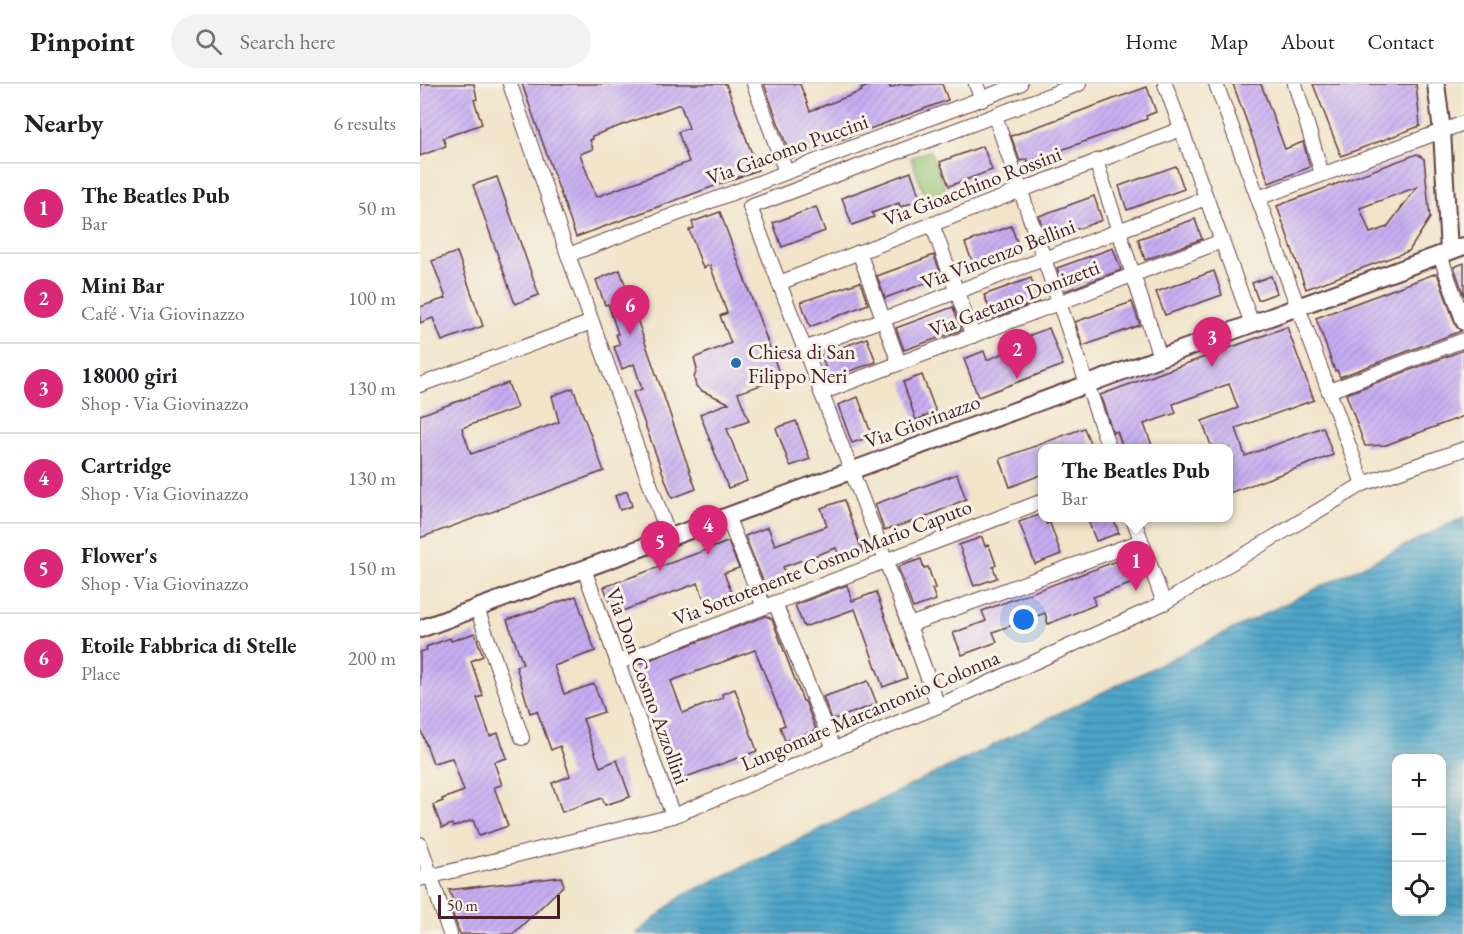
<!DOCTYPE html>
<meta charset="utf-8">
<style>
body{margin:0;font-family:"EB Garamond",serif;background:#f2f2f2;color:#202124}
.controls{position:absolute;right:18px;bottom:18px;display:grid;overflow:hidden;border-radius:12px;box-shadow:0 3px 15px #0003}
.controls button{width:54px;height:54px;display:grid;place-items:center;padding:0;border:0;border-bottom:2px solid #e0e0e0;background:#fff;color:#202124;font:30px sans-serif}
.scale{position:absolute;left:18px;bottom:15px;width:122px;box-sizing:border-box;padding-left:6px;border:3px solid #4a1f2b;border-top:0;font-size:16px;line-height:21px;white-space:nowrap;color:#4a1f2b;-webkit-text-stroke:4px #f7f3e8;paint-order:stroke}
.you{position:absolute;left:604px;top:536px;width:21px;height:21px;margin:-15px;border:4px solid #fff;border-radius:50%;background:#1a73e8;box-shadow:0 0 0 9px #1a73e833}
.badge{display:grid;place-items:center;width:39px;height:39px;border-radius:50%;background:#db2777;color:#fff;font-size:20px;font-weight:700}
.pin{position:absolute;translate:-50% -50px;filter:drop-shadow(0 2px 3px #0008)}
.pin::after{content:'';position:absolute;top:32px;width:21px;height:18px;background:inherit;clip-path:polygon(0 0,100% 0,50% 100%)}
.popup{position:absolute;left:618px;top:360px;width:195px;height:78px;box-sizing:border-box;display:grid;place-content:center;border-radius:12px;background:#fff;filter:drop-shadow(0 2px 4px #0005);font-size:20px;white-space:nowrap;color:#757577}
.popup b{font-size:22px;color:#202124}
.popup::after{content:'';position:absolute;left:50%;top:100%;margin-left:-12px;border:12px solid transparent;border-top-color:#fff}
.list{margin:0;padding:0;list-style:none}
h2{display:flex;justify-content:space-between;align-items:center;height:78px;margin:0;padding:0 24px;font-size:26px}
h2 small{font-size:20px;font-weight:400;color:#757577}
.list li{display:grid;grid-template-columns:39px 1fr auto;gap:18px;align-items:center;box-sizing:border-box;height:90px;padding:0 24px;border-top:2px solid #e0e0e0}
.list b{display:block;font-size:22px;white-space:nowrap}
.list p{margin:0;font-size:20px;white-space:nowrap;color:#757577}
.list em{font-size:20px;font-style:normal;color:#757577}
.icon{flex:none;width:33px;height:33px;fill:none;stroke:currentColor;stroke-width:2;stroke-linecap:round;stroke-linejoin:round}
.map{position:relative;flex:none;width:1044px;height:850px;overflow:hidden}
header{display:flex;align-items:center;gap:36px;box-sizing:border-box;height:84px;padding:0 30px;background:#fff;border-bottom:2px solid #e0e0e0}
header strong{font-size:28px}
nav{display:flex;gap:33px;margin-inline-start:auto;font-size:21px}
.search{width:420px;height:54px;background:#f2f2f2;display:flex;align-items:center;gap:15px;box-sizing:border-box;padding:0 21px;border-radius:33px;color:#757577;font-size:22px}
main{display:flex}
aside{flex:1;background:#fff}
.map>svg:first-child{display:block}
</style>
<header>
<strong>Pinpoint</strong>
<div class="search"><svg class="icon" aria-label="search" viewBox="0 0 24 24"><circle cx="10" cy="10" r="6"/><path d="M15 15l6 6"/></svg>Search here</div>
<nav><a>Home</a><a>Map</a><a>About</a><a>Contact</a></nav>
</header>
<main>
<aside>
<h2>Nearby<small>6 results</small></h2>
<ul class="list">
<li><span class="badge">1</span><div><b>The Beatles Pub</b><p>Bar</p></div><em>50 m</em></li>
<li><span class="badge">2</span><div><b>Mini Bar</b><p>Café · Via Giovinazzo</p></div><em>100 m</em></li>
<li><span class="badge">3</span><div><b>18000 giri</b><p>Shop · Via Giovinazzo</p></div><em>130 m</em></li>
<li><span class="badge">4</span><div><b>Cartridge</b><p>Shop · Via Giovinazzo</p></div><em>130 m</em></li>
<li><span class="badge">5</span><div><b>Flower's</b><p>Shop · Via Giovinazzo</p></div><em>150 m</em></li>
<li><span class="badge">6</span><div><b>Etoile Fabbrica di Stelle</b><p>Place</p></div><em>200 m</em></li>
</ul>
</aside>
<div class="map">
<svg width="1044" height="850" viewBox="0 0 1044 850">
<defs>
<pattern id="water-rules" width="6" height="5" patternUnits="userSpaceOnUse" patternTransform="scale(1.5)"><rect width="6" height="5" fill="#4ca4c9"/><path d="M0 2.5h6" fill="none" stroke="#4185a3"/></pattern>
<pattern id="building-hatch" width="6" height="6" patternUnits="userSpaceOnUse" patternTransform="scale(1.5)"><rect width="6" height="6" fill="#c7adf1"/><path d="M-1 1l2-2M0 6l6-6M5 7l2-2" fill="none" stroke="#ac94cf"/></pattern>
</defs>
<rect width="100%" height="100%" fill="#f7f3e8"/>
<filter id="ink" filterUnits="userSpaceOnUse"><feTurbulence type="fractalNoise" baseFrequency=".0167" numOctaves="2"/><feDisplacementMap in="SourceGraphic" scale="12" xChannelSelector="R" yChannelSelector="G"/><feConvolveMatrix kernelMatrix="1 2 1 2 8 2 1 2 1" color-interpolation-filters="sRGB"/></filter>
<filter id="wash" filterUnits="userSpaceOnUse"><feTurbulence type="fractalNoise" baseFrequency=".008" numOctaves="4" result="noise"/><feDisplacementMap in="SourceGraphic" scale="24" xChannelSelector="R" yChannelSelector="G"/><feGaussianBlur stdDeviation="1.35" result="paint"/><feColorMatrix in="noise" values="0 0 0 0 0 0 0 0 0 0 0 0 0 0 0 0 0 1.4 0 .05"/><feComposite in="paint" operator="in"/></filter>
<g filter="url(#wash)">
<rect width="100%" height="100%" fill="#f1e4c9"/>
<polygon fill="#94c473" stroke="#6f724f" stroke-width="1.5" points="510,66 526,107 506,115 491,74"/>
<path fill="url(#water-rules)" stroke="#4b627a" stroke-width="1.5" fill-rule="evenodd" d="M1044,433v417h-828l46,-38zM976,674h46v154h-46z"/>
<g id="blocks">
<g fill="url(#building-hatch)" fill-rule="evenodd">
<polygon points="0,0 54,0 57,15 54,16 62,40 23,54 26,62 0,72"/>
<path d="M102,0h204l32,86 -182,67zM260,20l9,24 -11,4 11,30 -93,35 -16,-43 13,-5 -3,-9 3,-1 -1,-3z"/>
<polygon points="344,0 380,0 390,27 442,7 441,5 454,0 469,0 470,4 481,0 522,0 528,16 371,74"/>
<polygon points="813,0 841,0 865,65 883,58 890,83 849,99"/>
<polygon points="893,0 996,0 1000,42 921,72"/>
<polygon points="727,3 736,28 726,32 727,35 608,78 607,75 600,77 591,52"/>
<polygon points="563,62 572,86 529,102 520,78"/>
<path d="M997,70l7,5 6,59 -21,33 -103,38 -29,-83zM997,103l-30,40 -17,6 -10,-25z"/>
<polygon points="756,82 764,105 707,126 699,102"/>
<polygon points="491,88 501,116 480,123 479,119 452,129 454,133 432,141 422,114"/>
<polygon points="77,93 119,211 95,220 53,101"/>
<polygon points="674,112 682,136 627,156 619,132"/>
<polygon points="396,123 405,147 362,163 353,139"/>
<polygon points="300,128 361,294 318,309 329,337 307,345 327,397 308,404 280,330 309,319 280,306 276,302 274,294 277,285 274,274 311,259 300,232 307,229 290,181 283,184 269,146 274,144 272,138"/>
<polygon points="775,135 782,155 725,176 718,155"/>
<polygon points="591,142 600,166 554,182 545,159"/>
<polygon points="693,164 701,186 645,207 637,184"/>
<polygon points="37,168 63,242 22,257 13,234 0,239 0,223 26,214 12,177"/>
<polygon points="514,171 522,193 465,214 457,192"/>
<polygon points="1044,179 1044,212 1034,183"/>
<polygon points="200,186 276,405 252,414 213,308 222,305 214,280 202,285 194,263 200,261 196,250 198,250 188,220 185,221 176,196"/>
<polygon points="794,187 802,211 745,231 736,208"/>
<polygon points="1017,189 1036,242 1041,247 920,293 917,286 915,287 896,234"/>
<polygon points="851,192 857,209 838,216 832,199"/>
<polygon points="611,194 619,217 573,234 564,211"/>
<polygon points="440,198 448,220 390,243 381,218"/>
<polygon points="712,218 720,241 663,262 655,238"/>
<polygon points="533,223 541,246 484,266 476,244"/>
<polygon points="867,243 894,316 816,344 825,372 903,343 913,371 809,409 809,364 792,364 782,337 818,324 809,300 753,320 756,329 724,340 733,364 703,364 697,347 693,349 680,311"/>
<polygon points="629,244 643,281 558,313 544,275 564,267 567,276 584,269 585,272 613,261 610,251"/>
<polygon points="447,254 456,278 409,294 401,271"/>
<polygon points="1044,266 1044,332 966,361 945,362 926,310"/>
<polygon points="502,291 516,328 496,336 483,298"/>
<polygon points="88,299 97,324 42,344 51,370 139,338 132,312 153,304 184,387 0,454 0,331"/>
<polygon points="438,313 452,352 432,359 418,321"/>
<polygon points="376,337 390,375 370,382 356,344"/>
<polygon points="664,344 672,364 623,364 623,390 590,403 580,375"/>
<polygon points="537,390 546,415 501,435 464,446 455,420"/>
<polygon points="207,407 212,422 200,426 195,412"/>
<polygon points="424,416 443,469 421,477 416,464 363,483 368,496 346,504 325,452 348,443 355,461 407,442 401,424"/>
<polygon points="622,430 626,440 630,439 641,470 615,480 599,438"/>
<polygon points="667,434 693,434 699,449 676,457"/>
<polygon points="562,453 565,462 569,461 576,481 573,483 577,494 554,502 539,461"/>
<polygon points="308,458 319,484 304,489 315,517 288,527 278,499 194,530 184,503"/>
<polygon points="713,471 721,490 711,494 713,499 673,513 675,521 628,540 625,529 573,548 577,558 542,571 533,549 566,537 562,527"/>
<polygon points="501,475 504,484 508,483 515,504 512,505 516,516 493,524 478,483"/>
<polygon points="427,501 432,517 456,508 487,594 463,603 435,525 384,543 375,521"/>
<polygon points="156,512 175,567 134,582 144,610 174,600 184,628 163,635 180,683 197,676 210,713 185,721 182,714 142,728 132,699 150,692 140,662 131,666 117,627 110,629 96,582 103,580 87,536"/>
<polygon points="346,532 352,535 383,617 385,617 396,646 365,657 360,643 365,641 335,566 251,597 263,629 303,614 302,610 315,605 337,667 255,697 213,582"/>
<polygon points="55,549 63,572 51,577 63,612 57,614 70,652 78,649 87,674 74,678 82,701 74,703 88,742 59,752 53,736 33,743 32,740 22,744 13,721 23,717 22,715 44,707 32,674 13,679 0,644 0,568 7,566 6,563 30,554 31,557"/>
<polygon points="448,597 457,620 412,636 403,613"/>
<polygon points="141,793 144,801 93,850 40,850 31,825 34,824 31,816 33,816 29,806"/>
</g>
</g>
</g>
<g filter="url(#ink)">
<use href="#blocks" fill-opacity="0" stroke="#633d43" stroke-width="1.5"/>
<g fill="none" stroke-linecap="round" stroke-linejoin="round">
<g stroke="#633d43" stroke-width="16">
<g id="minor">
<polyline points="90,0 148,171 249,453"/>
<polyline points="334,0 366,88"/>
<polyline points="556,0 562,16"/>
<polyline points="745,0 832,240"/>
<polyline points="796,0 943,400"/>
<polyline points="875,0 902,90"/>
<polyline points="575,32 689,364"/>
<polyline points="676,77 740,273"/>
<polyline points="838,114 1044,39"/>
<polyline points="512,140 553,252"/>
<polyline points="439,168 479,279"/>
<polyline points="148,171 600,0"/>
<polyline points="1020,171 1044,239"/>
<polyline points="359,199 761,45"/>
<polyline points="384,265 786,114"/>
<polyline points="0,301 172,238"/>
<polyline points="909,307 1044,256"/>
<polyline points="401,309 802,157"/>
<polyline points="307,432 344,523"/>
<polyline points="713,434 744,519"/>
<polyline points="164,485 253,732"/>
<polyline points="355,519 414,665"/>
<polyline points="57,524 102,654"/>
<polyline points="489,541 721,457"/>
<polyline points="197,579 623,417"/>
<polyline points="518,622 466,477 330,123 659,0"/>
<polyline points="0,760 30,850"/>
<polyline points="0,795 253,732 518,622 744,519 943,400 1044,365"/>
</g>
</g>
<g stroke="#633d43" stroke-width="20">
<g id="tertiary">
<polyline points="1016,0 1022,47 1029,167"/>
<polyline points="0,545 1044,162"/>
</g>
</g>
<use href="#minor" stroke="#fff" stroke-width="14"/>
<use href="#tertiary" stroke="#fff" stroke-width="16"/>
</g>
</g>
<circle fill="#1f6fb2" stroke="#f7f3e8" stroke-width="2" cx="316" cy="279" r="6"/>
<g text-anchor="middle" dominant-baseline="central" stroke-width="6" stroke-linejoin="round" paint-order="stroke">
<g font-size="21" fill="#4a1f2b" stroke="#f7f3e8">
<text transform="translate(367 65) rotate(-20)">Via Giacomo Puccini</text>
<text transform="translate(552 102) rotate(-21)">Via Gioacchino Rossini</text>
<text transform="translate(578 170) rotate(-21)">Via Vincenzo Bellini</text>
<text transform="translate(594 214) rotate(-21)">Via Gaetano Donizetti</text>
<text transform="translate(502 337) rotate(-20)">Via Giovinazzo</text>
<text transform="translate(402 478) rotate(-21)">Via Sottotenente Cosmo Mario Caputo</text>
<text transform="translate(228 602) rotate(70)">Via Don Cosmo Azzollini</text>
<text transform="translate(450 626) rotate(-23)">Lungomare Marcantonio Colonna</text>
</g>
<g font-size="21" fill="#4a1f2b" stroke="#f7f3e8" text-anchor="start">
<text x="328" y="267">Chiesa di San<tspan x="328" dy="24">Filippo Neri</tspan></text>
</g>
</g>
</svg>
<div class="controls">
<button>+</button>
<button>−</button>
<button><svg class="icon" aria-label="locate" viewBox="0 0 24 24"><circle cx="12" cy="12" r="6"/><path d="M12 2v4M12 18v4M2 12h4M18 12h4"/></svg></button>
</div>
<div class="scale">50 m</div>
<div class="you"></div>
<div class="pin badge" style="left:716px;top:507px">1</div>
<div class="popup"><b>The Beatles Pub</b>Bar</div>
<div class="pin badge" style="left:597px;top:295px">2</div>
<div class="pin badge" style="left:792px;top:283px">3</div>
<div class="pin badge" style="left:288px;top:471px">4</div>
<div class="pin badge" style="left:240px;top:487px">5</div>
<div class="pin badge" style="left:210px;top:251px">6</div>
</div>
</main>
